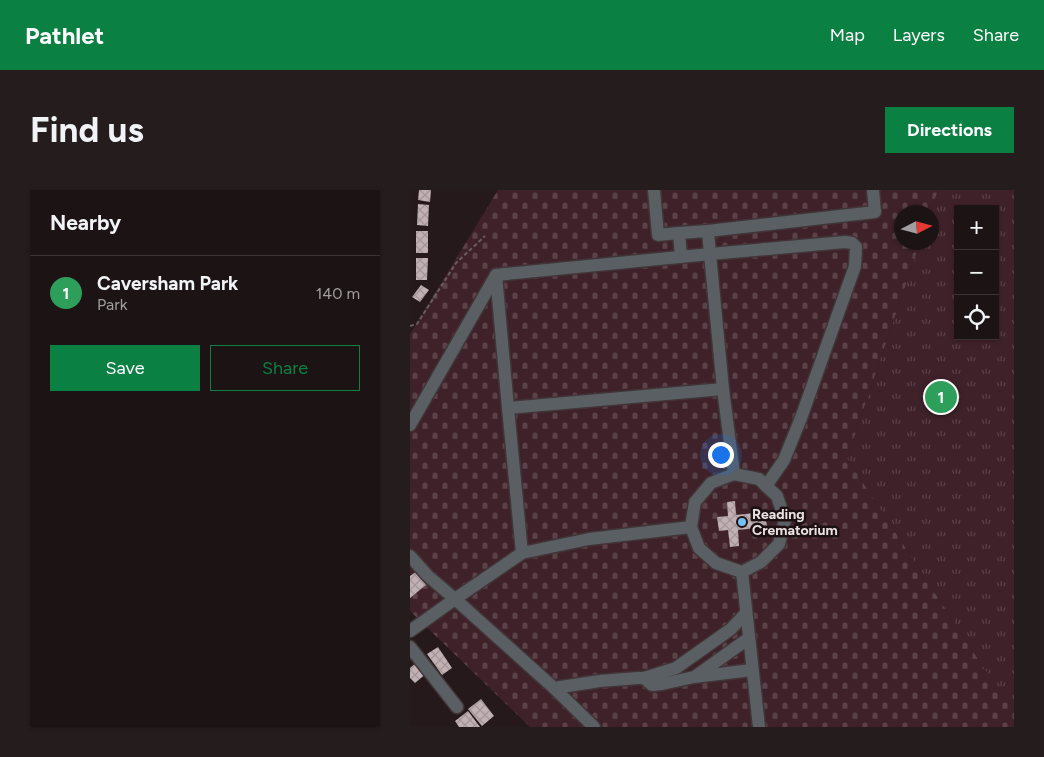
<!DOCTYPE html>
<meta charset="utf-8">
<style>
body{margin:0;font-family:Figtree,sans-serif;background:#251c1e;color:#f1f3f6}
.controls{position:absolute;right:15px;top:15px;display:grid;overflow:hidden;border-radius:0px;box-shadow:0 1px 4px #0004}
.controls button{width:45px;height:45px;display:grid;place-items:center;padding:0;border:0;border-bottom:1px solid #3a3234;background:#1c1315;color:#f1f3f6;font:25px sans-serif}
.compass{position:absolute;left:484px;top:15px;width:45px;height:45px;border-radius:50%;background:#1c1315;box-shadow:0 1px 4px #0004;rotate:84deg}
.you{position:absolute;left:310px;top:264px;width:18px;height:18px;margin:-12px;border:4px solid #fff;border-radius:50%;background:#1a73e8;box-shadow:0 0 0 8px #1a73e833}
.badge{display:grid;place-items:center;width:32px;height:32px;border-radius:50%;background:#0b8043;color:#fff;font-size:16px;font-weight:700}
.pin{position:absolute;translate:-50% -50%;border:2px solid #fff;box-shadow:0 1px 5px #0006}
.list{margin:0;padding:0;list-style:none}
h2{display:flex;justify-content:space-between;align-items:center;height:65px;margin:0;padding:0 20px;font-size:21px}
h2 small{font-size:16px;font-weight:400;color:#a09ea0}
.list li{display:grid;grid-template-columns:32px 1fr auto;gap:15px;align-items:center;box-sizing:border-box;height:75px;padding:0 20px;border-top:1px solid #3a3234}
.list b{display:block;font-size:19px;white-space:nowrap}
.list p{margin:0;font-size:16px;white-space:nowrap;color:#a09ea0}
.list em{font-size:16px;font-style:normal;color:#a09ea0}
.actions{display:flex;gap:10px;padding:15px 20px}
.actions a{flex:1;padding:11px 0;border:1px solid #0b8043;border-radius:0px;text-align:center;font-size:18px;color:#0b8043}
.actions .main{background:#0b8043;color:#fff}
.icon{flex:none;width:28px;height:28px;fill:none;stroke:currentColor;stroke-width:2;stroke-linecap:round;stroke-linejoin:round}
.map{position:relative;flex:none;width:604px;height:537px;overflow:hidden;border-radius:0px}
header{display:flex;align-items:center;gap:30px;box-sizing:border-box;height:70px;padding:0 25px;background:#0b8043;color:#fff}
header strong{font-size:24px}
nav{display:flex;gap:28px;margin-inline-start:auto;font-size:18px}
.intro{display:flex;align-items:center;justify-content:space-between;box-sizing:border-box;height:120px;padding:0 30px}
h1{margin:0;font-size:35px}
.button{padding:12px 22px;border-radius:0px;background:#0b8043;color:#fff;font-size:18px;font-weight:700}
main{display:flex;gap:30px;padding:0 30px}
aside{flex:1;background:#1c1315;border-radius:0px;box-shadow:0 1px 4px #0004}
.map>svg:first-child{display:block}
</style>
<header>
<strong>Pathlet</strong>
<nav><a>Map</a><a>Layers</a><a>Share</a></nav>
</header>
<div class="intro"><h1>Find us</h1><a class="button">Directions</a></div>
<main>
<aside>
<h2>Nearby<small></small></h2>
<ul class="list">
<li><span class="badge" style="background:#2e9e5b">1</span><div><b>Caversham Park</b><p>Park</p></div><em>140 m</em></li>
</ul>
<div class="actions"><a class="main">Save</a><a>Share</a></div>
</aside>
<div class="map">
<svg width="604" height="537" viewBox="0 0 604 537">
<defs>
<pattern id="cemetery-stones" width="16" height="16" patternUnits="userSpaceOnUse" patternTransform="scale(1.25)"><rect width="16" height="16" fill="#3f2229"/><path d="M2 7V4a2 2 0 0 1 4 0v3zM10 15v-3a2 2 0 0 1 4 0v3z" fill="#5b4248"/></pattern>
<pattern id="park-tufts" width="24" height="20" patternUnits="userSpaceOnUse" patternTransform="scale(1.25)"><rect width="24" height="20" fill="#3f2229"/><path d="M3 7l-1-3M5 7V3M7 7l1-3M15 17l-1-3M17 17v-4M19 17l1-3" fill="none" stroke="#5b4248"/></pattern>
<pattern id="building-cross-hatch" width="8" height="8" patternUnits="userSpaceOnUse" patternTransform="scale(1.25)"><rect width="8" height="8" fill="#c2b1b4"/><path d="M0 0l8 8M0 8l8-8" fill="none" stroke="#a39698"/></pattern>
</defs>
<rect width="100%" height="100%" fill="#25191c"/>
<polygon fill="url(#cemetery-stones)" points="88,0 528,0 521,22 492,22 492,52 510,53 437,268 574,478 604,521 604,537 120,537 0,421 0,144"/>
<path fill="url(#park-tufts)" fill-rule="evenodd" d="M528,0h76v521l-30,-43 -137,-210 73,-215 12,-1 -1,-30zM548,19h37v127h-37z"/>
<g fill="url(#building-cross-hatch)">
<polygon points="9,0 21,0 20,12 8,10"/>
<polygon points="8,14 19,15 18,36 7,35"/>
<rect x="6" y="41" width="12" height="22"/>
<polygon points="6,68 18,68 17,90 6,90"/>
<polygon points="11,95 19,100 10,112 2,107"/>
<polygon points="325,311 326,325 355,322 357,337 328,340 329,356 320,357 318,340 309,341 307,327 318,326 317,312"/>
<polygon points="6,382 16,395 0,408 0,386"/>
<polygon points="28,457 42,478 32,485 17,464"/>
<polygon points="7,472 17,483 5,493 0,488 0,478"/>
<polygon points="71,509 84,526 72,536 58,519"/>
<polygon points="58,521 70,537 49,537 45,531"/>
</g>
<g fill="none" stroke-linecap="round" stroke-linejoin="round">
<g stroke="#413538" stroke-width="15">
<g id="minor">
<polyline points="244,0 248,45 269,43"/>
<polyline points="298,41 465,22 463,0"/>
<polyline points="86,85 98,218 112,363"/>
<polyline points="98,218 313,199"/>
<polyline points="0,235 86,85 300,64 298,41 269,43 271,67"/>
<polyline points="324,284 313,199 300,64 435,52 442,53 446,57 445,76 391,228 374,270 356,296"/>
<polygon points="324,284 349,289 356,296 367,306 375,330 369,354 351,372 332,382 306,373 289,358 281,337 285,312 301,293"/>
<polyline points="0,366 18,386 45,409 0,441"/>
<polyline points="332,382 349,537"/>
<polyline points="0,457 47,517"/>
<polyline points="286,486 339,448"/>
<polyline points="234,488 266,478 321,439 336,423"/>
<polyline points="144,498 190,491 228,488 234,488 242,495 252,494 284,487 342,480"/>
<polyline points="184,537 144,498 45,409 112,363 179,349 281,337"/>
</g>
</g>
<polyline stroke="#685d5f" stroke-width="2" stroke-dasharray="4 2.5" stroke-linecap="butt" points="0,136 7,134 46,73 75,46"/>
<use href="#minor" stroke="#5a5f63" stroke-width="12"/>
</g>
<circle fill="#72c1f5" stroke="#1c1013" stroke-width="2" cx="332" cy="332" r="5"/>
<g text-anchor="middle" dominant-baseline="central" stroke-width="5" stroke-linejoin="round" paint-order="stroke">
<g font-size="14" font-weight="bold" fill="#eae1e3" stroke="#1c1013" text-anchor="start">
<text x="342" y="324">Reading<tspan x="342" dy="16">Crematorium</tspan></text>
</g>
</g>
</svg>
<div class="controls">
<button>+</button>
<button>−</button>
<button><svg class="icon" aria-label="locate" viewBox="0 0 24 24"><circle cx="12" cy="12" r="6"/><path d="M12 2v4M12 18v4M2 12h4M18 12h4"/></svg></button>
</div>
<svg class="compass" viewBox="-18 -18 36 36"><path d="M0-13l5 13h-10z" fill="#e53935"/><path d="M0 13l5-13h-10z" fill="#a09ea0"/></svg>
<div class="you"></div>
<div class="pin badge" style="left:531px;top:207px;background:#2e9e5b">1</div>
</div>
</main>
